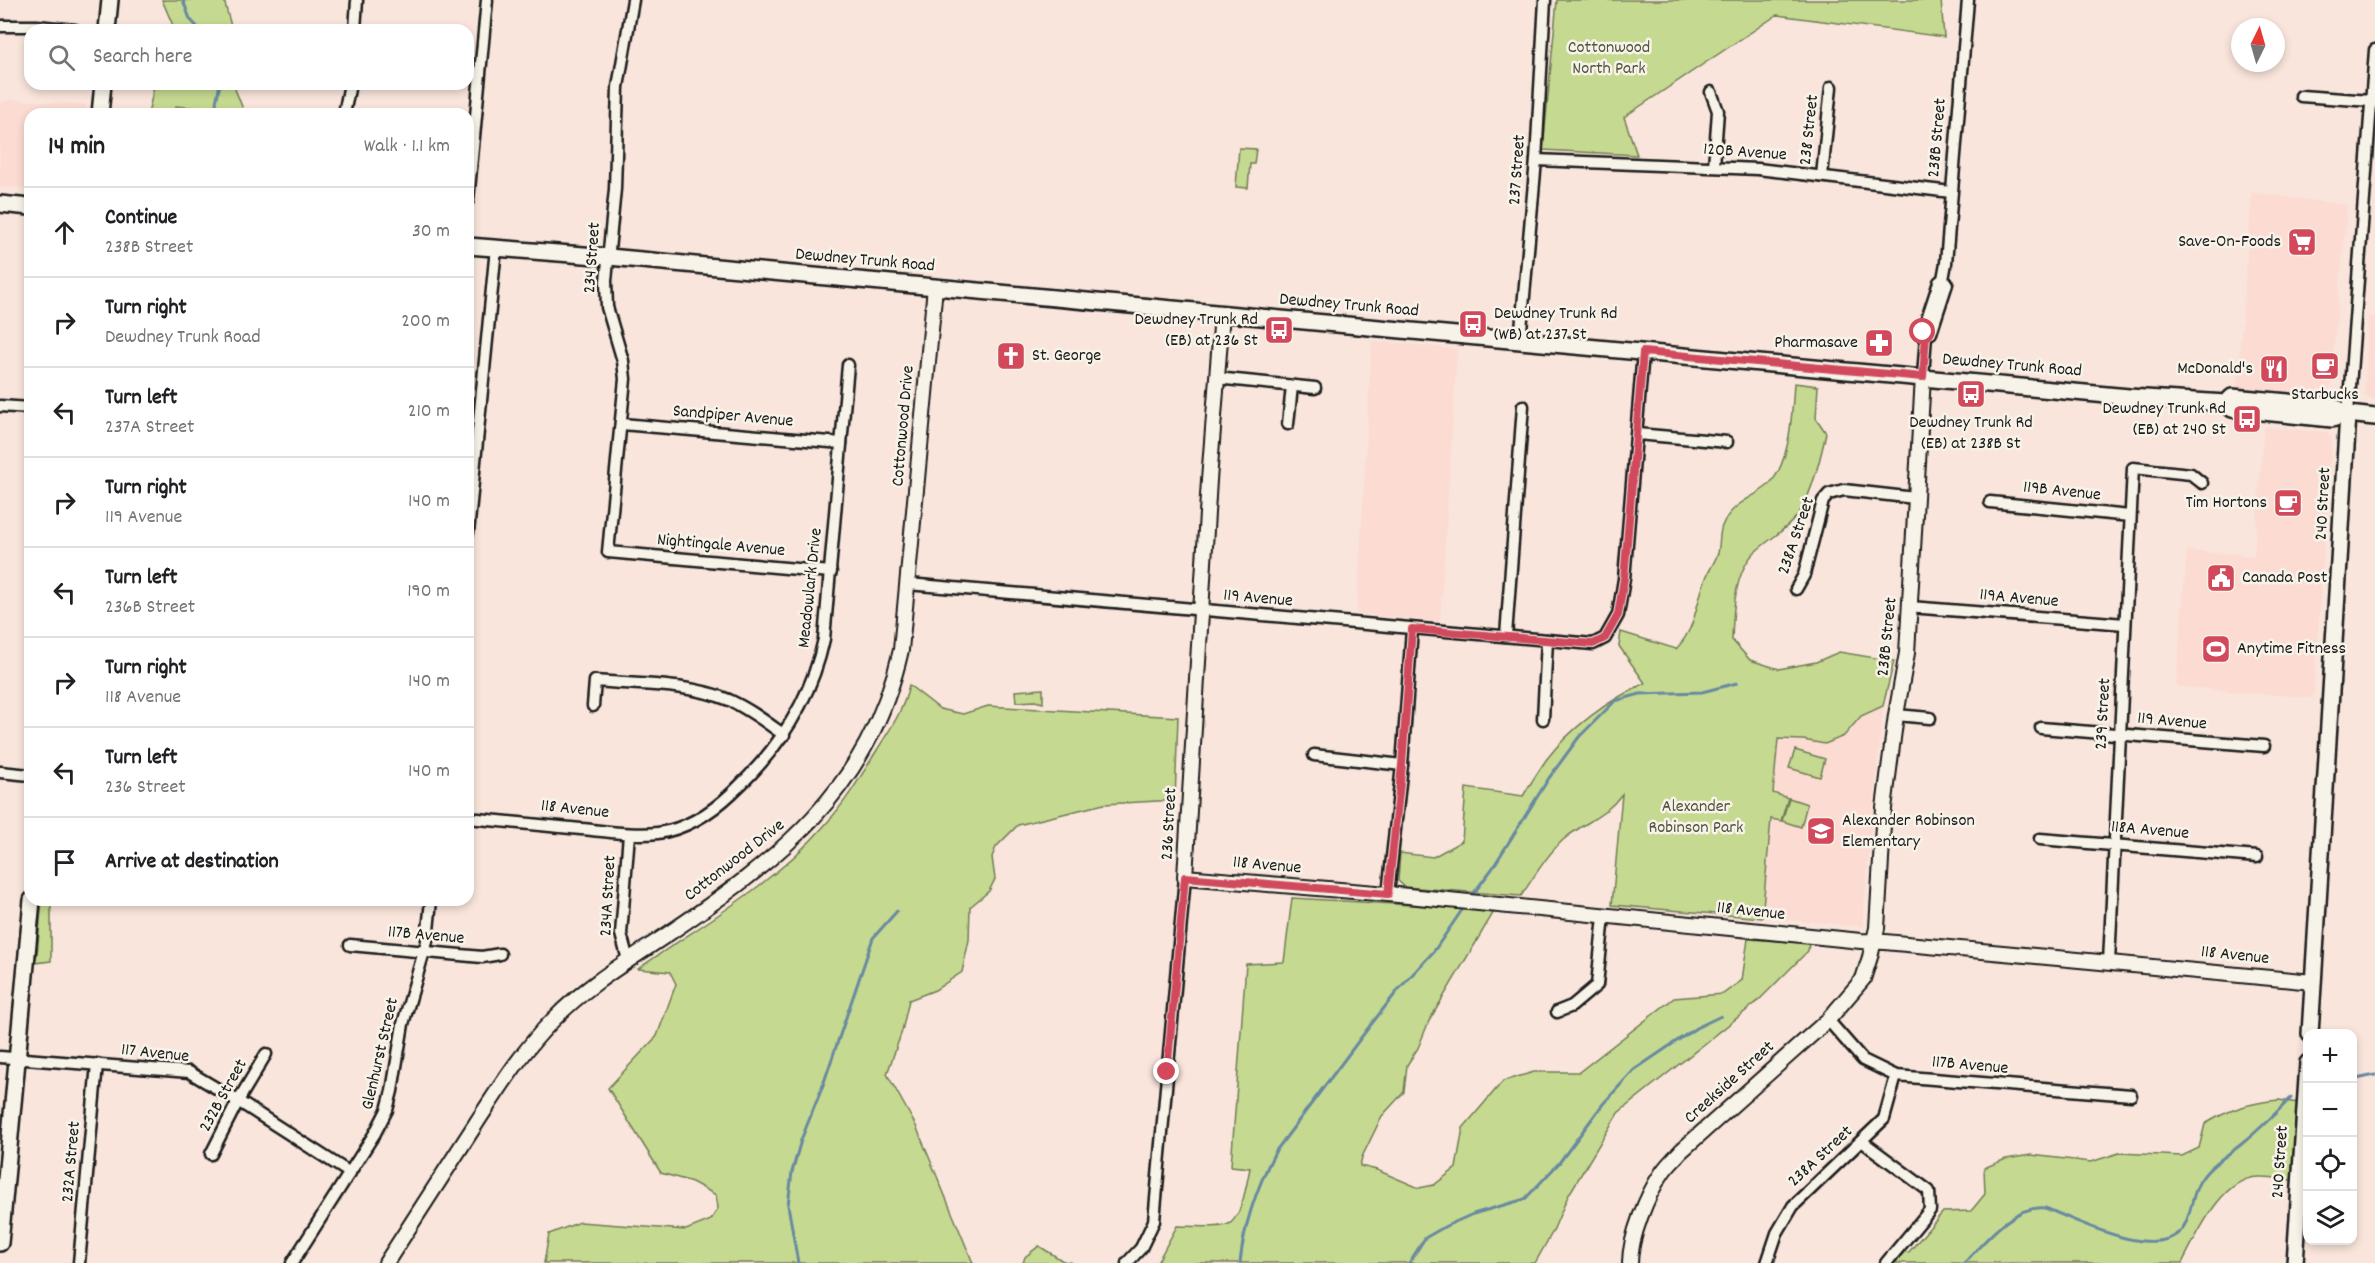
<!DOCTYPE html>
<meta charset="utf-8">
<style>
body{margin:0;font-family:Dekko,sans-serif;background:#f2f2f2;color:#202124}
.controls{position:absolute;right:18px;bottom:18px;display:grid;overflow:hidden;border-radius:12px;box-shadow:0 3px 9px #0003}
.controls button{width:54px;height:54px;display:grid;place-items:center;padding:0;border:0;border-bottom:2px solid #e0e0e0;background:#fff;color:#202124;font:30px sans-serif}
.compass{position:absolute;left:2231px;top:18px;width:54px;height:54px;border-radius:50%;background:#fff;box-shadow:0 3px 9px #0003;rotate:5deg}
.stop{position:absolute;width:18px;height:18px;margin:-14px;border:4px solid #d1495b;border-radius:50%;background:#fff}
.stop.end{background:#d1495b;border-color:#fff;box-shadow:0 2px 6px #0008}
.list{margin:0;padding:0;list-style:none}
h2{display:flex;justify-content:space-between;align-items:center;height:78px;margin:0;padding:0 24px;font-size:26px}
h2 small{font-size:20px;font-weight:400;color:#757577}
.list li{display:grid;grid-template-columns:39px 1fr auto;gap:18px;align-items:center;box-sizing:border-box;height:90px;padding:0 24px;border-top:2px solid #e0e0e0}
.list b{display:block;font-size:22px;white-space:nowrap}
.list p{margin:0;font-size:20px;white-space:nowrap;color:#757577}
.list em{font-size:20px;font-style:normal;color:#757577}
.icon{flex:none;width:33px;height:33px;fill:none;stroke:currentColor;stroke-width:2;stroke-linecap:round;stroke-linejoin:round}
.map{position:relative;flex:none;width:2375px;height:1263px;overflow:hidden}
.search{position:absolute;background:#fff;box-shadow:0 3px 9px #0003;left:24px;top:24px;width:450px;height:66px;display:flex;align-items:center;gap:15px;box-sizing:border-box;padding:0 21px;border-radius:18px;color:#757577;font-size:22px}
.panel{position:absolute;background:#fff;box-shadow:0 3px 9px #0003;left:24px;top:108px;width:450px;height:798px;border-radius:18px}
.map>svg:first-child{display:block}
</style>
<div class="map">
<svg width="2375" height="1263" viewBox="0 0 2375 1263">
<rect width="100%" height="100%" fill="#f9e5db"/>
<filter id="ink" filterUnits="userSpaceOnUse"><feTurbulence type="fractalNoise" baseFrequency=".0167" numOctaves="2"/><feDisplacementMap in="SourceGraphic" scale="12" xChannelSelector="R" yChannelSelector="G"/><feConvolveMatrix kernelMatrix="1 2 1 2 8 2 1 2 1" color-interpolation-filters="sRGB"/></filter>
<g filter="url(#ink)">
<g fill="#fbdbd2">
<polygon points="10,100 86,104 85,114 30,114 30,189 0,187 0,103"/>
<polygon points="2252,193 2347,205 2330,391 2324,394 2237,388"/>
<polygon points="2368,317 2375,317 2375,399 2369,398 2365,395"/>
<polygon points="1372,341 1457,349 1440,622 1357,614"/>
<polygon points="2264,427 2327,432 2332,439 2313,698 2176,686 2187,551 2254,556"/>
<polygon points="1883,706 1862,926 1762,918 1778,739 1803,740 1825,744 1844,736 1861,716"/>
</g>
<g fill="#c5da90" stroke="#707b56" stroke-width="1.5">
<polygon points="162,0 224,0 232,30 175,30"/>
<polygon points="1557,0 1941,0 1944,37 1777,15 1624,117 1637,155 1543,150"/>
<polygon points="160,84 233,84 245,114 197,114 197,108 176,106 175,114 148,114 154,87 159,88"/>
<polygon points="1239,148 1256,149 1254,164 1250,164 1248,188 1236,187"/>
<path d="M1794,383l24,3 -2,32 10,15c-5,23 -15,65 -29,83 -11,14 -29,24 -42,36 -21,20 -22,61 -23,88l18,20 29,9 37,-7 23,-10 55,9 -11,45 -22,10 -17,20 -19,8 -22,-4 -25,-1 -5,54 15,5 -7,23 -10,-2 -9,99 -150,-13 10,-111c-19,25 -37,27 -59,46 -17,16 -29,37 -42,56l-116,-9 -7,-6 2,-28 33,4 29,-16 4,-53 57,8c7,-12 15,-24 23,-36 24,-32 63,-60 99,-77l-26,-37 2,-14 55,17c21,-22 19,-44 30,-71 3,-8 9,-16 12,-25 2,-9 1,-19 4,-27 9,-22 27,-26 44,-39 25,-20 26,-75 28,-104z"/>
<path d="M909,685l31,24 23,5 25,-8 190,11 -3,83 -71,4 -86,21 -22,22 -4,10 3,22 -6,12 -19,16 -1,33 -7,32 -27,18 -26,10 -7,31 -15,43 29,52 57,137h-429l5,-29 31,-12 106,8 25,-10 7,-12 -2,-13 -24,-13 -31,-9 -53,-85 49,-52 19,-52 -6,-12 -32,-3c64,-45 135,-84 187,-144 21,-23 36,-49 52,-75 13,-21 27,-40 32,-65z"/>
<polygon points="1043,689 1043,703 1035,701 1016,702 1015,691"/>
<polygon points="1795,750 1825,759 1820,777 1789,768"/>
<polygon points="1789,798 1807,804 1801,827 1782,821"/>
<path d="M1292,898l203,12 -66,111 -11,27 -11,17 -3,27 -22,24 -20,41 -2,9 17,4 42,18 15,-3 22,-17 7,-40 40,-47 31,-9h45l95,-74 49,-4 19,-14 6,-41 61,4 -1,8 -51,51 -139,111 -50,83 -15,35 -18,32h-378l20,-37c11,0 43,3 52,-2 13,-7 18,-42 21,-56l-19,-2 15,-202 38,-2z"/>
<polygon points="42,900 51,900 51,961 34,963 37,955"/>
<path d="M2279,1100l25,4 -5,77c-13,-1 -28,-5 -41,-4 -37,1 -61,58 -76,86h-287l10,-12 3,2 35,-41 28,-1 14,-17 -1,-26 22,-9 25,-4 60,7 28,-9 63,3 17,-8 6,-24c25,-15 44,-21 74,-24z"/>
<polygon points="1039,1246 1063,1261 1073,1263 1023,1263 1025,1257"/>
</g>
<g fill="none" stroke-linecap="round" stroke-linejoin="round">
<g stroke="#6989a1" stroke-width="3">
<polyline points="183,0 190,19 200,30"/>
<polyline points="219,114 216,102 220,84"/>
<polyline points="1473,894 1492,869 1549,778 1579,737 1615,701 1640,694 1702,692 1737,683"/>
<polyline points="2352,1080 2375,1075"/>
<polyline points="798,1263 788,1205 792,1172 801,1140 822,1088 873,938 897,911"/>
<path d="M1240,1263c4,-40 17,-76 35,-111l94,-125 30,-38 35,-38 28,-41"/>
<polyline points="1409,1263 1425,1238 1446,1226 1473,1214 1525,1199 1559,1163 1603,1104 1634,1070 1696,1028 1721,1016"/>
<path d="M1964,1263c21,-21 48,-58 81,-55 31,12 111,54 137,21 10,-13 9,-34 18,-48 10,-17 29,-26 44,-39 17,-14 32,-29 47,-44"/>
</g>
<g stroke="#1c1c1c" stroke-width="15">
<g id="minor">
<polyline points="633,0 618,87 615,189 606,281 607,307 623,361 625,379 608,552 831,572"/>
<polyline points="0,26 37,26 75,30"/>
<polyline points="355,30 357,0"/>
<polyline points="1711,92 1718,111 1714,166"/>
<polyline points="2301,96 2371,101"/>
<polyline points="344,114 350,84"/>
<polyline points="1536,160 1758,169 1951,192"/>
<polyline points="1822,176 1831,87"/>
<polyline points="468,200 487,0"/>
<polyline points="1926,335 1931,333 1945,290 1947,284 1943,279"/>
<polyline points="1520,341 1536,160 1545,0"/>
<polyline points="1923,377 1926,335 1924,328 1939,282 1943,279 1946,263 1968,0"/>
<polyline points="1216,378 1315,388"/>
<polyline points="0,406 30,408"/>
<polyline points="2348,414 2375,50"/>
<polyline points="622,424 841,443"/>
<polyline points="1288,424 1292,386"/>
<polyline points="1637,434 1727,442"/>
<polyline points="1990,502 2130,516"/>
<polyline points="468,533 496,248"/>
<polyline points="908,584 1593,644 1605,638 1618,615 1624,579 1643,352"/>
<polyline points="1796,589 1804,575 1823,501 1829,494 1844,490 1915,498"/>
<polyline points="1910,607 2125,624"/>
<polyline points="1506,636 1523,406"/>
<path d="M593,706l2,-25c44,4 93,2 134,19 20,9 37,22 55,35"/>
<polyline points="1896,715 1930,718"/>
<polyline points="1543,719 1547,640"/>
<polyline points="2041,728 2264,746"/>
<polyline points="1314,755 1402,765"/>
<polyline points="0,772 30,775"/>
<path d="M468,818c38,4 75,7 113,11 26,2 52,7 77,4 29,-4 54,-21 75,-41 45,-42 78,-92 91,-153l24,-274"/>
<polyline points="2040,839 2257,857"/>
<polyline points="1388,894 1402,765 1412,629"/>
<polyline points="350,945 482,957 500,954"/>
<polyline points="628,960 621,934 629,834"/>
<polyline points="2109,962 2133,468 2191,474 2202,483"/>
<polyline points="1557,1012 1572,1006 1597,985 1604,916"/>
<polyline points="1828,1020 1863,1060 1896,1076 2131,1095"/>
<polyline points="0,1057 189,1072 238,1101 350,1173"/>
<polyline points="1863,1142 1929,1191 1930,1210 1886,1263"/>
<polyline points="211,1154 238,1101 266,1054"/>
<polyline points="79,1263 97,1064"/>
<polyline points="292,1263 375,1133 387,1110 392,1091 403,1024 427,941 431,900"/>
<polyline points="1127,1263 1141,1248 1154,1221 1185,877"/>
<polyline points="1767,1263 1777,1233 1793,1206 1884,1119 1896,1076"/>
</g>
</g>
<g stroke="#1c1c1c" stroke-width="18">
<g id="tertiary">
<polyline points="1222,314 1209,480 1185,877 1388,894 1861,941 1885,942 2313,982"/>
<path d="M386,1263c30,-47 61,-94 91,-141 23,-35 46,-72 76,-102 33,-34 73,-58 112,-84 114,-77 204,-145 236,-286l34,-363"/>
<path d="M1630,1263c0,-26 17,-68 32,-90 5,-8 13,-15 19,-22l147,-131 35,-41 7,-22 7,-29 7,-120 12,-93 11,-62 16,-276"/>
</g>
</g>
<g stroke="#1c1c1c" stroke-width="20">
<g id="secondary">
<polyline points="107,30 110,0"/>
<polyline points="100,114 103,84"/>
<polyline points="0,204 30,207"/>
<polyline points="468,246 609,257 2129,397 2226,403 2232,409 2332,419 2348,414"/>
<polyline points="2226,403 2232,397 2333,406 2348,414 2375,417"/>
<polyline points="2310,1034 2348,414"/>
<polyline points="0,1243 32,900"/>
<polyline points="2295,1263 2308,1063"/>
</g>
</g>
<use href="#minor" stroke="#f7f3e8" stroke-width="10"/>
<use href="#tertiary" stroke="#f7f3e8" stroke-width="14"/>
<use href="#secondary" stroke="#f7f3e8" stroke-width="15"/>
</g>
</g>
<g fill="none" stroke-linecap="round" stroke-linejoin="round" filter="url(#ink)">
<polyline stroke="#d1495b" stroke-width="8" points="1167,1072 1185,877 1388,894 1402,765 1412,629 1593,644 1605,638 1618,615 1624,579 1643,352 1923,377 1926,335 1923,332"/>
</g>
<defs>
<g id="supermarket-square" transform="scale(1.5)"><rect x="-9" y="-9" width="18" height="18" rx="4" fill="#d1495b" stroke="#f7f3e8"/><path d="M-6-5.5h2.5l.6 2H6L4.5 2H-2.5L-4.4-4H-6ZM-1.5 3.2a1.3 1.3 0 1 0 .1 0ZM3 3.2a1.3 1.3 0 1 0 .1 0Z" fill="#fff"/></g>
<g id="bus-square" transform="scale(1.5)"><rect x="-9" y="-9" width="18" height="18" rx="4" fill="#d1495b" stroke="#f7f3e8"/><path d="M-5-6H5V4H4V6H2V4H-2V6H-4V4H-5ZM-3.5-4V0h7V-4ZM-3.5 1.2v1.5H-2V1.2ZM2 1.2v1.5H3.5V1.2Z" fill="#fff"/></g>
<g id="pharmacy-square" transform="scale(1.5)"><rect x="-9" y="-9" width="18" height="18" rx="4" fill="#d1495b" stroke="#f7f3e8"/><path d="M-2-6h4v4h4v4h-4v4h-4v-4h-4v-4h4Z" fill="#fff"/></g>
<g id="church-square" transform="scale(1.5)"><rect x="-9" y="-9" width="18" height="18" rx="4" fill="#d1495b" stroke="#f7f3e8"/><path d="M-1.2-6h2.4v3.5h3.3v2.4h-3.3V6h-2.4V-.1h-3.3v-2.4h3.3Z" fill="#fff"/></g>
<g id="cafe-square" transform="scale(1.5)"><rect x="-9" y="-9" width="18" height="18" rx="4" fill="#d1495b" stroke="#f7f3e8"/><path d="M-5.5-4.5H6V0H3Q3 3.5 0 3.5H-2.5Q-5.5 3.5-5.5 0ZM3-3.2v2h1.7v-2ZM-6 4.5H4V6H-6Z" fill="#fff"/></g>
<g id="restaurant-square" transform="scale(1.5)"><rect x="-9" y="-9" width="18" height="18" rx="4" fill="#d1495b" stroke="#f7f3e8"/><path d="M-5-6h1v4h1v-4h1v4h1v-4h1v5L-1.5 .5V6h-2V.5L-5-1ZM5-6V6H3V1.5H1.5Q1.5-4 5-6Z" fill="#fff"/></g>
<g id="civic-square" transform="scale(1.5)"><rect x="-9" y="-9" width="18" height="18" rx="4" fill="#d1495b" stroke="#f7f3e8"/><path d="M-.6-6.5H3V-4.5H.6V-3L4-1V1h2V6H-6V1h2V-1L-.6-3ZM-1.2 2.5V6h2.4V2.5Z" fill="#fff"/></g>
<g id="stadium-square" transform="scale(1.5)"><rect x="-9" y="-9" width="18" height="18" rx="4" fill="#d1495b" stroke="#f7f3e8"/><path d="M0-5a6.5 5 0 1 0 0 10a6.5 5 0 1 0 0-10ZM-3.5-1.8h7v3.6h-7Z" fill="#fff"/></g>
<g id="school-square" transform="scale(1.5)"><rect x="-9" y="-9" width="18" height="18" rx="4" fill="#d1495b" stroke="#f7f3e8"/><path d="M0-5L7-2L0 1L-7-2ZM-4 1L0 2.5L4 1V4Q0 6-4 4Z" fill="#fff"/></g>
</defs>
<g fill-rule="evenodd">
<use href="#supermarket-square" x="2302" y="242"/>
<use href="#bus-square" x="1473" y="324"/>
<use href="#bus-square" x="1279" y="330"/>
<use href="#pharmacy-square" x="1879" y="343"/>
<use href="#church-square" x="1011" y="356"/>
<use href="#cafe-square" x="2325" y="366"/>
<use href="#restaurant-square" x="2274" y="369"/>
<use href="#bus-square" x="1971" y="394"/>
<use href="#bus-square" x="2247" y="419"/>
<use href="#cafe-square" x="2288" y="503"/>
<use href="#civic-square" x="2221" y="578"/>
<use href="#stadium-square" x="2216" y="649"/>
<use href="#school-square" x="1821" y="831"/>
</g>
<g text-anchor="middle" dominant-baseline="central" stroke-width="5" stroke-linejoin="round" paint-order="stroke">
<g font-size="18" fill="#4f553f" stroke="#f7f3e8">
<text x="1609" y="48">Cottonwood<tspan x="1609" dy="21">North Park</tspan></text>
<text x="1696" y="807">Alexander<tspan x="1696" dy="21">Robinson Park</tspan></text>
</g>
<g font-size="18" fill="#1c1c1c" stroke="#f7f3e8">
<text transform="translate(1810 130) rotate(-84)">238 Street</text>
<text transform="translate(1938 138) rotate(-85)">238B Street</text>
<text transform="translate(1745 153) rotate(4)">120B Avenue</text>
<text transform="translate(1518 170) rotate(-86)">237 Street</text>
<text transform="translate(593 258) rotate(-86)">234 Street</text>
<text transform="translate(865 261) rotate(5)">Dewdney Trunk Road</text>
<text transform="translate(1349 306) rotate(5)">Dewdney Trunk Road</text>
<text transform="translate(2012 366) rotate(5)">Dewdney Trunk Road</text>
<text transform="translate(733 417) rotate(5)">Sandpiper Avenue</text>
<text transform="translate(904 426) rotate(-85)">Cottonwood Drive</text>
<text transform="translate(2062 492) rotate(6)">119B Avenue</text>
<text transform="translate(2324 504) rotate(-87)">240 Street</text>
<text transform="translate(1797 536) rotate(-71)">238A Street</text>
<text transform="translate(721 546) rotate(5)">Nightingale Avenue</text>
<text transform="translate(811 588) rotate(-84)">Meadowlark Drive</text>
<text transform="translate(1258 599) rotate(5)">119 Avenue</text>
<text transform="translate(2019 599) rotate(5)">119A Avenue</text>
<text transform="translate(1888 637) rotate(-84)">238B Street</text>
<text transform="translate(2104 714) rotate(-87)">239 Street</text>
<text transform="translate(2172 722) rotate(5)">119 Avenue</text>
<text transform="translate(575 810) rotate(6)">118 Avenue</text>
<text transform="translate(1170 824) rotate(-87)">236 Street</text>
<text transform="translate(2150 831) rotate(5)">118A Avenue</text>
<text transform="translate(735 861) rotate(-38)">Cottonwood Drive</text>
<text transform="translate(1267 866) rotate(5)">118 Avenue</text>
<text transform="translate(609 896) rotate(-87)">234A Street</text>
<text transform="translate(1751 912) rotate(6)">118 Avenue</text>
<text transform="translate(426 936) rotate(5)">117B Avenue</text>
<text transform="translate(2235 956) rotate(6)">118 Avenue</text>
<text transform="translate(155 1054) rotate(6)">117 Avenue</text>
<text transform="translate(381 1054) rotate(-77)">Glenhurst Street</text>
<text transform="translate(1970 1066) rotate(5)">117B Avenue</text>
<text transform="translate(1730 1083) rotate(-42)">Creekside Street</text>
<text transform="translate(224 1096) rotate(-61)">232B Street</text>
<text transform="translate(1821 1157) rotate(-43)">238A Street</text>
<text transform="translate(72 1162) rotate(-85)">232A Street</text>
<text transform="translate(2281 1162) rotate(-86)">240 Street</text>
</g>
<g font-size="18" fill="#1c1c1c" stroke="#f7f3e8" text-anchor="end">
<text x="2281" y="242">Save-On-Foods</text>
<text x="1494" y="314" text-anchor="start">Dewdney Trunk Rd<tspan x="1494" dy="21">(WB) at 237 St</tspan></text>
<text x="1258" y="320">Dewdney Trunk Rd<tspan x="1258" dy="21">(EB) at 236 St</tspan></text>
<text x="1858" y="343">Pharmasave</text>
<text x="1032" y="356" text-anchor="start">St. George</text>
<text x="2253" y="369">McDonald's</text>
<text x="2325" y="395" text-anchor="middle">Starbucks</text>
<text x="2226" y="409">Dewdney Trunk Rd<tspan x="2226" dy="21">(EB) at 240 St</tspan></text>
<text x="1971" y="423" text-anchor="middle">Dewdney Trunk Rd<tspan x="1971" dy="21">(EB) at 238B St</tspan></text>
<text x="2267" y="503">Tim Hortons</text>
<text x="2242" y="578" text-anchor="start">Canada Post</text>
<text x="2237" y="649" text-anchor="start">Anytime Fitness</text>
<text x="1842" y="821" text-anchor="start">Alexander Robinson<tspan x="1842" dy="21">Elementary</tspan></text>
</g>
</g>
</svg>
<div class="controls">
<button>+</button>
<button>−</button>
<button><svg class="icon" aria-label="locate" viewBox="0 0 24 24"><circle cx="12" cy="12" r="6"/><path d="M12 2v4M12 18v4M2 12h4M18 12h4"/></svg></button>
<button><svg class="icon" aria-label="layers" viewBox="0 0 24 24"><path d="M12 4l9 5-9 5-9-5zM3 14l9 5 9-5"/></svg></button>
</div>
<svg class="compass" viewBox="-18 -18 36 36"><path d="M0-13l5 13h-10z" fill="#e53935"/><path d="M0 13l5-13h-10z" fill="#757577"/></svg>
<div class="stop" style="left:1923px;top:332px"></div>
<div class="stop end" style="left:1167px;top:1072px"></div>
<div class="search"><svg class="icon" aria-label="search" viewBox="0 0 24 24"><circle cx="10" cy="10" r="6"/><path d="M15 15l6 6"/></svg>Search here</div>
<section class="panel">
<h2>14 min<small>Walk · 1.1 km</small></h2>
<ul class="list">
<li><svg class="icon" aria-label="ahead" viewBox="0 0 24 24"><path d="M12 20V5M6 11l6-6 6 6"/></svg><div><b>Continue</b><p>238B Street</p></div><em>30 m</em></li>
<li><svg class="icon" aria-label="right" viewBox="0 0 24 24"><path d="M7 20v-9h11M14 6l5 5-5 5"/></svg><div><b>Turn right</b><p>Dewdney Trunk Road</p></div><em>200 m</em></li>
<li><svg class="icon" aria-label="left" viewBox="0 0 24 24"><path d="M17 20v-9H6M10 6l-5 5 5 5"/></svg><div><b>Turn left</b><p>237A Street</p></div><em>210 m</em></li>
<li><svg class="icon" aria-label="right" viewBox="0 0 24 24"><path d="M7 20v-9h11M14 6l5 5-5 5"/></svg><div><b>Turn right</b><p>119 Avenue</p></div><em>140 m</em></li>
<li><svg class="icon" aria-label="left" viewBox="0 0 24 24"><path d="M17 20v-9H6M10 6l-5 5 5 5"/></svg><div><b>Turn left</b><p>236B Street</p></div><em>190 m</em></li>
<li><svg class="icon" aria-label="right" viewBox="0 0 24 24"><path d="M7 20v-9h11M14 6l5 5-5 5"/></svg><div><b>Turn right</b><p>118 Avenue</p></div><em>140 m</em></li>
<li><svg class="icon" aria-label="left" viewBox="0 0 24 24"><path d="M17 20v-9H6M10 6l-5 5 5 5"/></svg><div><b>Turn left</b><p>236 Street</p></div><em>140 m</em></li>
<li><svg class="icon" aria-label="arrive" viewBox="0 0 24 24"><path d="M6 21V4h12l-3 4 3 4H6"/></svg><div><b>Arrive at destination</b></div></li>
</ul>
</section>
</div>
